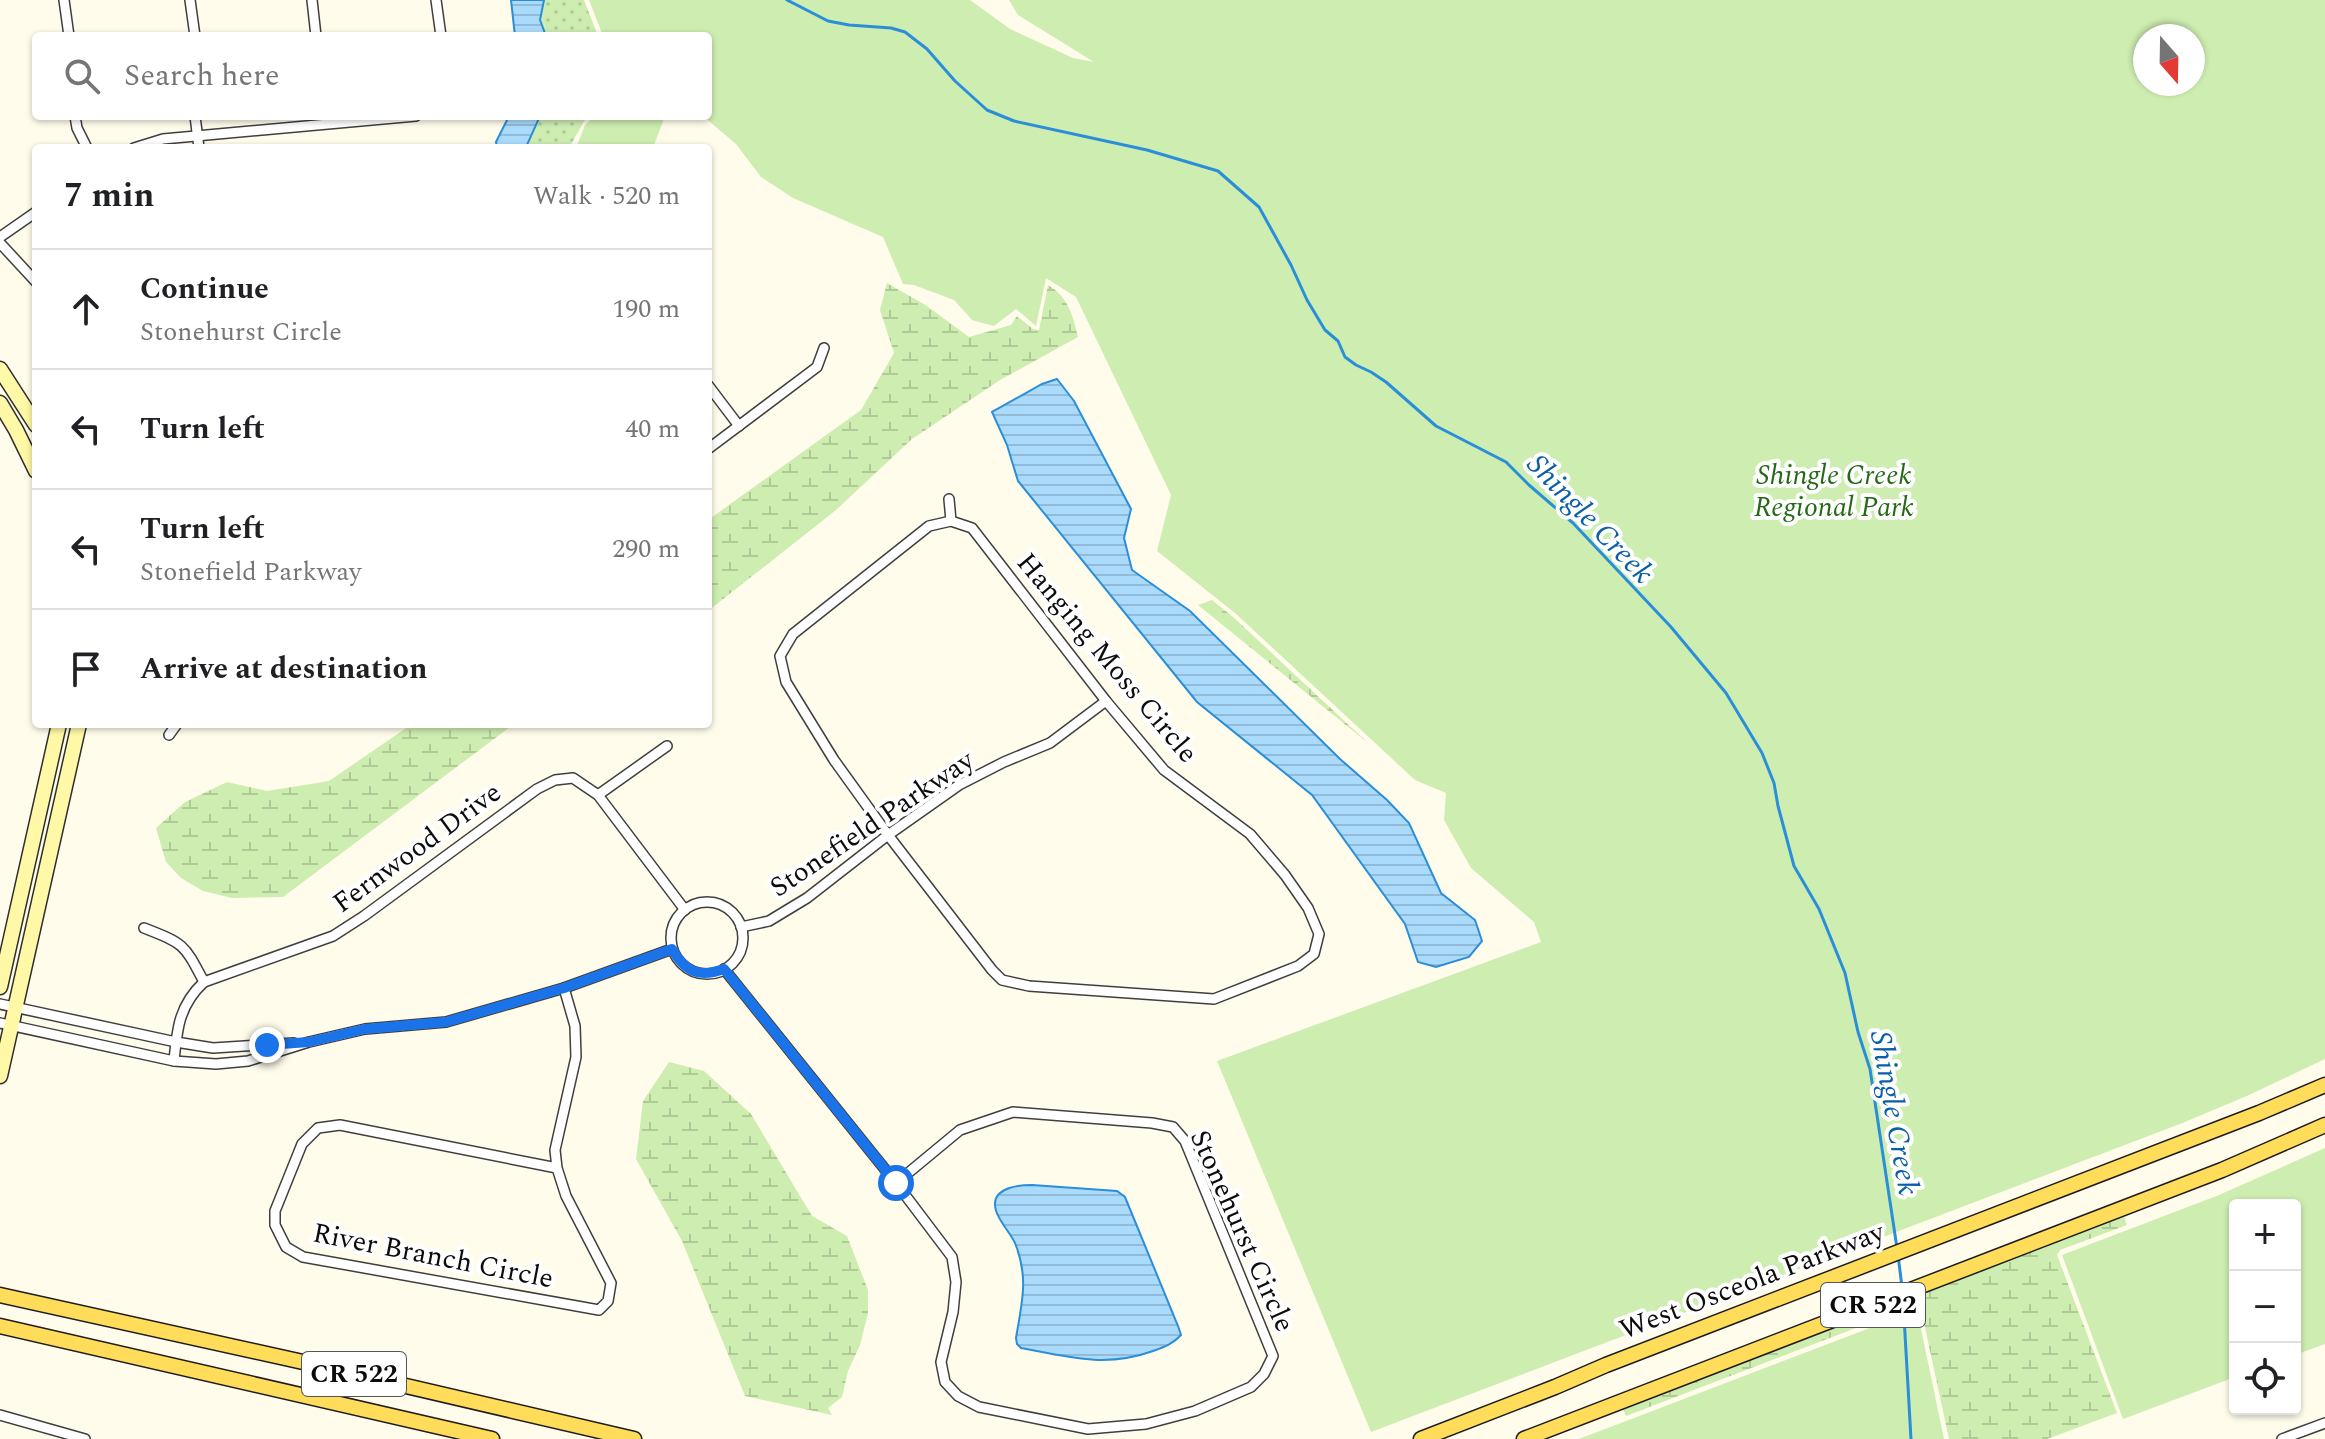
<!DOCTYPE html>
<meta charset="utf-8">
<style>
body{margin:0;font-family:Spectral,serif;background:#f2f2f2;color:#202124}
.controls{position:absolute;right:24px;bottom:24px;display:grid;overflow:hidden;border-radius:8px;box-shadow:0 2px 6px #0004}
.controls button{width:72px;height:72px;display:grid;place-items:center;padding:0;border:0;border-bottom:2px solid #e0e0e0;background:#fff;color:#202124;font:40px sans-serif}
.compass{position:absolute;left:2133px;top:24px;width:72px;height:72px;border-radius:50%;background:#fff;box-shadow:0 2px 6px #0004;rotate:160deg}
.stop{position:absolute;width:24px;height:24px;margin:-18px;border:6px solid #1a73e8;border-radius:50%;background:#fff}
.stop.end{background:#1a73e8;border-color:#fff;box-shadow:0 2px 8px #0008}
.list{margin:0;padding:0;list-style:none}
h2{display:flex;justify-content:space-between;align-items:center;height:104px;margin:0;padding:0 32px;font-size:34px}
h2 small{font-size:26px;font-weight:400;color:#757577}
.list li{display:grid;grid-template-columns:52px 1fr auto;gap:24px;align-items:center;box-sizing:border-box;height:120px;padding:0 32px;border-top:2px solid #e0e0e0}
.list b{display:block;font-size:30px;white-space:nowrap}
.list p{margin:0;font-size:26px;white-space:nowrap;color:#757577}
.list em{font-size:26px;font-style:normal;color:#757577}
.icon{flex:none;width:44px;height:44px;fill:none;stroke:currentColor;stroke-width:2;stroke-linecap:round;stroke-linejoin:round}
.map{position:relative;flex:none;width:2325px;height:1439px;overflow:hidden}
.search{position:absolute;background:#fff;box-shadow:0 2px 6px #0004;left:32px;top:32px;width:680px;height:88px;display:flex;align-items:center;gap:20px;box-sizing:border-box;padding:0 28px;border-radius:8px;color:#757577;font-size:30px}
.panel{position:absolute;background:#fff;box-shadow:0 2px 6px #0004;left:32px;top:144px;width:680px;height:584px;border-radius:8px}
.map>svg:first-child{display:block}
</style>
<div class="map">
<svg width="2325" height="1439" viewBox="0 0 2325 1439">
<defs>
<pattern id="grass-dots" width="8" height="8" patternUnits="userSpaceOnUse" patternTransform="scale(2)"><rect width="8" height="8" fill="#ceedb1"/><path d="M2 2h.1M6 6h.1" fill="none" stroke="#b0ca97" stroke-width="1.8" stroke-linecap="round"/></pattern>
<pattern id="wetland-marsh" width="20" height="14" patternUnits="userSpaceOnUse" patternTransform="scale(2)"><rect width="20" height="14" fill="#ceedb1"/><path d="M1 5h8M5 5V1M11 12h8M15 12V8" fill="none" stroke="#b0ca97"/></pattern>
<pattern id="water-rules" width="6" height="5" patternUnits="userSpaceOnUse" patternTransform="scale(2)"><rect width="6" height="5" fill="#abdbfc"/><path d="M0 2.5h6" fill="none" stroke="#92bbd7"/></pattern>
</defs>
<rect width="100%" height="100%" fill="#fffceb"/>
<g fill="url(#grass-dots)">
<polygon points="544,0 584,0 598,36 546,36 540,20"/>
<polygon points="540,116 587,116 569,148 517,148 528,145"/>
</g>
<g fill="url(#wetland-marsh)">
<path d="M887,283l40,23 42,31 42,-12 6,-9 16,13 6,1 9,-45c20,12 25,30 30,52l-78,43 -88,59 -76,71 -128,101v-91l153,-110 33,-57 -14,-43z"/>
<polygon points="1212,600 1232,616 1368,743 1198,605"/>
<polygon points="412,724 514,724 283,897 232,898 203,891 181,878 166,862 156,828 185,802 227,782 267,791 329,781"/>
<polygon points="669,1062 704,1071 751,1114 812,1216 847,1236 868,1290 868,1313 860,1345 848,1371 842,1397 828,1408 832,1415 745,1396 682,1241 636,1159 643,1101"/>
<polygon points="2123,1214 2127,1225 2060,1250 2057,1255 2117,1413 2047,1439 1949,1439 1921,1309 1916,1305 1626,1416 1622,1407"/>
</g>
<g fill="#ceedb1" fill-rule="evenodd">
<path d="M589,0h381l40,29 63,29 21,4 -76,-47 -9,-15h1316v1059l-76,36 -69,29 -809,308 -154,-371 324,-119 -7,-20 -63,-54 -27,-48 2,-27 -31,-13 -180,-167 -78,-62 14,-56 -95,-198 -30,-19 -10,48 -20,-17 -22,17 -22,-6 -18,-20 -40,-15 -11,-1 -20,-47 -90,-39 -32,-21 -25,-33 -33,-28h5v-80h-105zM2193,36v48h-48v-48z"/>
<polygon points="594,116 665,116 653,148 576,148 585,125"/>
<polygon points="2325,1148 2325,1344 2295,1355 2295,1205 2235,1205 2235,1377 2123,1419 2062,1255 2219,1195"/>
<polygon points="1917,1310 1944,1439 1579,1439"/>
</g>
<g fill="url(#water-rules)" stroke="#2b8ed9" stroke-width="2">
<polygon points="511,0 544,0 540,20 546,36 515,36"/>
<polygon points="509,116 540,116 527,145 517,148 497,148 496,142"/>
<polygon points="1057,379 1074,401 1131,509 1124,538 1132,570 1190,611 1340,759 1387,800 1409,823 1441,893 1475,920 1482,941 1469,957 1436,967 1418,962 1405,924 1312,795 1197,702 1018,481 1007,445 992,412 1042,384"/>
<path d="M1032,1185l85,6 8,6 53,129 3,9c-8,9 -17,12 -28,16 -47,17 -85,6 -132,-3l-4,-4 -1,-6c6,-36 13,-60 -1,-95 -5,-11 -21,-27 -20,-40 1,-16 25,-18 37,-18z"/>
</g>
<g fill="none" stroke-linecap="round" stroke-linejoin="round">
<g stroke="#2b8ed9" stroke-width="3">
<polyline points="787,0 828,21 849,25 891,28 905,32 927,49 955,81 987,110 1014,121 1147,150 1218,171 1259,207 1291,265 1307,300 1325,330 1338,341 1345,357 1356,365 1371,372 1386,382 1436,426 1506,462 1529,485 1573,523 1671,627 1726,693 1762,753 1774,783 1778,806 1794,866 1819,909 1845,973 1858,1032 1870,1069 1897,1248"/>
<polyline points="1898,1255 1902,1287"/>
<polyline points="1903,1299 1911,1439"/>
</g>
<g stroke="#3f3f3f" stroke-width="12">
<g id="street">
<polyline points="64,0 69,36"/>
<polyline points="190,0 195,36"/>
<polyline points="312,0 316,36"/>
<polyline points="436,0 441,36"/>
<polyline points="75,116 77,128 87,148"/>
<polyline points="195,116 199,148"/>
<polyline points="134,148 163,139 416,116"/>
<polyline points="0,237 36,212"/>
<polyline points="0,243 36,282"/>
<polyline points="708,385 739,426"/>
<polyline points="708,449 817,367 824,348"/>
<polyline points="949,499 951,521"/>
<polygon points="951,521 972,528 1106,701 1164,770 1250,834 1285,875 1308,908 1319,934 1314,954 1298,966 1214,999 1029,986 1002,980 992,970 888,835 834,760 786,682 780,656 793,634 929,526"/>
<polyline points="169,735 177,724"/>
<polyline points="598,795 667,746"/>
<circle cx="707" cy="938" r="36"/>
<polyline points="741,927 769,921 807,898 888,835 959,785 1004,762 1050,743 1106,701"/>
<path d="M144,928c41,16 40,16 60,54"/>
<polyline points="724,969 896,1183 952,1257 956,1282 953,1312 941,1362 945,1382 958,1396 979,1407 1088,1429 1146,1424 1195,1411 1251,1387 1264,1374 1273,1356 1185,1141 1173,1127 1152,1123 1013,1112 960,1130 896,1183"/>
<polyline points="0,1004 176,1042 213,1048 294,1043"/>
<polyline points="0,1023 174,1061 216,1064 248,1061 309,1042 365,1029 446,1022 564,988 672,949"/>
<path d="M174,1061c3,-32 5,-56 30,-79l129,-46 31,-20 173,-127 18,-9 18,-2 25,17 87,115"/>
<polyline points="557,1168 340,1125 318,1128 302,1144 275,1211 275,1225 286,1247 303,1257 599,1310 608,1301 611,1283 566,1196 557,1168 555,1150 576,1057 575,1026 564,988"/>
<polyline points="0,1415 85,1439"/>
<polyline points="2282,1439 2325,1423"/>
</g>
</g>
<g stroke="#2e2e2e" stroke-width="17">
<g id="secondary">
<polyline points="0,369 36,425"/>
<polyline points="0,403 16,430 36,471"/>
<polyline points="0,987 59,724"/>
<polyline points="0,1076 79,724"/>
</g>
</g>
<g stroke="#1d1d1d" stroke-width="17">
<g id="primary">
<polyline points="0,1295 303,1362 634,1439"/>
<polyline points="0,1326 492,1439"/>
<polyline points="1421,1439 1555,1387 1606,1365 2259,1113 2325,1085"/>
<polyline points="1524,1439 2222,1170 2325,1125"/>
</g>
</g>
<use href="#street" stroke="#fff" stroke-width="9"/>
<use href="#secondary" stroke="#fff8a6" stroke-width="14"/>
<use href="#primary" stroke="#ffdd5b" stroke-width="14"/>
</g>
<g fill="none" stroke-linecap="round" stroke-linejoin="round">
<path stroke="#1a73e8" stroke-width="10" d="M267,1045l42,-3 56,-13 81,-7 118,-34 108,-39c13,23 27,29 52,20l172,214"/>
</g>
<g text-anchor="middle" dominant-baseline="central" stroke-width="8" stroke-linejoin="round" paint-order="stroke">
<g fill="#fff" stroke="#555" stroke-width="2">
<rect x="1821" y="1283" width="104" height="44" rx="6"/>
<rect x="302" y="1352" width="104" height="44" rx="6"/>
</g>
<g font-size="26" font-weight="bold" fill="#0c0c0c">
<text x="1873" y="1305">CR 522</text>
<text x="354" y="1374">CR 522</text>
</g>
<g font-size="28" font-style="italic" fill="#256917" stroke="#fff">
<text x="1834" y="475">Shingle Creek<tspan x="1834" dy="32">Regional Park</tspan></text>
</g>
<g font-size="28" fill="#0c0c0c" stroke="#fff">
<text transform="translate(1107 658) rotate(50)">Hanging Moss Circle</text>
<text transform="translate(872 824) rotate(-34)">Stonefield Parkway</text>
<text transform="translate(417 848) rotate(-36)">Fernwood Drive</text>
<text transform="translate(1242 1231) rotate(66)">Stonehurst Circle</text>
<text transform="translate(433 1256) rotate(11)">River Branch Circle</text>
<text transform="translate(1752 1281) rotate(-21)">West Osceola Parkway</text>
</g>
<g font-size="30" font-style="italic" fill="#0b5ea8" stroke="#fff">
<text transform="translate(1590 519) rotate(46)">Shingle Creek</text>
<text transform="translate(1894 1113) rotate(80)">Shingle Creek</text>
</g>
</g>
</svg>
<div class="controls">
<button>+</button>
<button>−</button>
<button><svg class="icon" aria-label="locate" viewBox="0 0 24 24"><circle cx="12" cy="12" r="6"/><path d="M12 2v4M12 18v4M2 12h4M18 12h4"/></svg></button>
</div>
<svg class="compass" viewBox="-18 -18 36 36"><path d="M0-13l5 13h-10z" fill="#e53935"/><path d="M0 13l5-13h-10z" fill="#757577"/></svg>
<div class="stop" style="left:896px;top:1183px"></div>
<div class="stop end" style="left:267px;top:1045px"></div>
<div class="search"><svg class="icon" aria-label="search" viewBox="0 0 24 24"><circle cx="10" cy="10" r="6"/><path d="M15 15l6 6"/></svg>Search here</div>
<section class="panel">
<h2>7 min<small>Walk · 520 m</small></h2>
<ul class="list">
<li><svg class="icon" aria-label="ahead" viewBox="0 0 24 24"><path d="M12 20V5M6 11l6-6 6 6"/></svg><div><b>Continue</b><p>Stonehurst Circle</p></div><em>190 m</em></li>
<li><svg class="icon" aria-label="left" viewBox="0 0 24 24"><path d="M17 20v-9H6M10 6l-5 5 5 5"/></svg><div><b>Turn left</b></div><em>40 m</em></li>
<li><svg class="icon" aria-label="left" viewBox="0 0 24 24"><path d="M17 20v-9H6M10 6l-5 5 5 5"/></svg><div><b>Turn left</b><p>Stonefield Parkway</p></div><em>290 m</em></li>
<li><svg class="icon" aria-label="arrive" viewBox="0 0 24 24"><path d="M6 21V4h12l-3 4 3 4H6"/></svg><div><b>Arrive at destination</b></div></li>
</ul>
</section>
</div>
